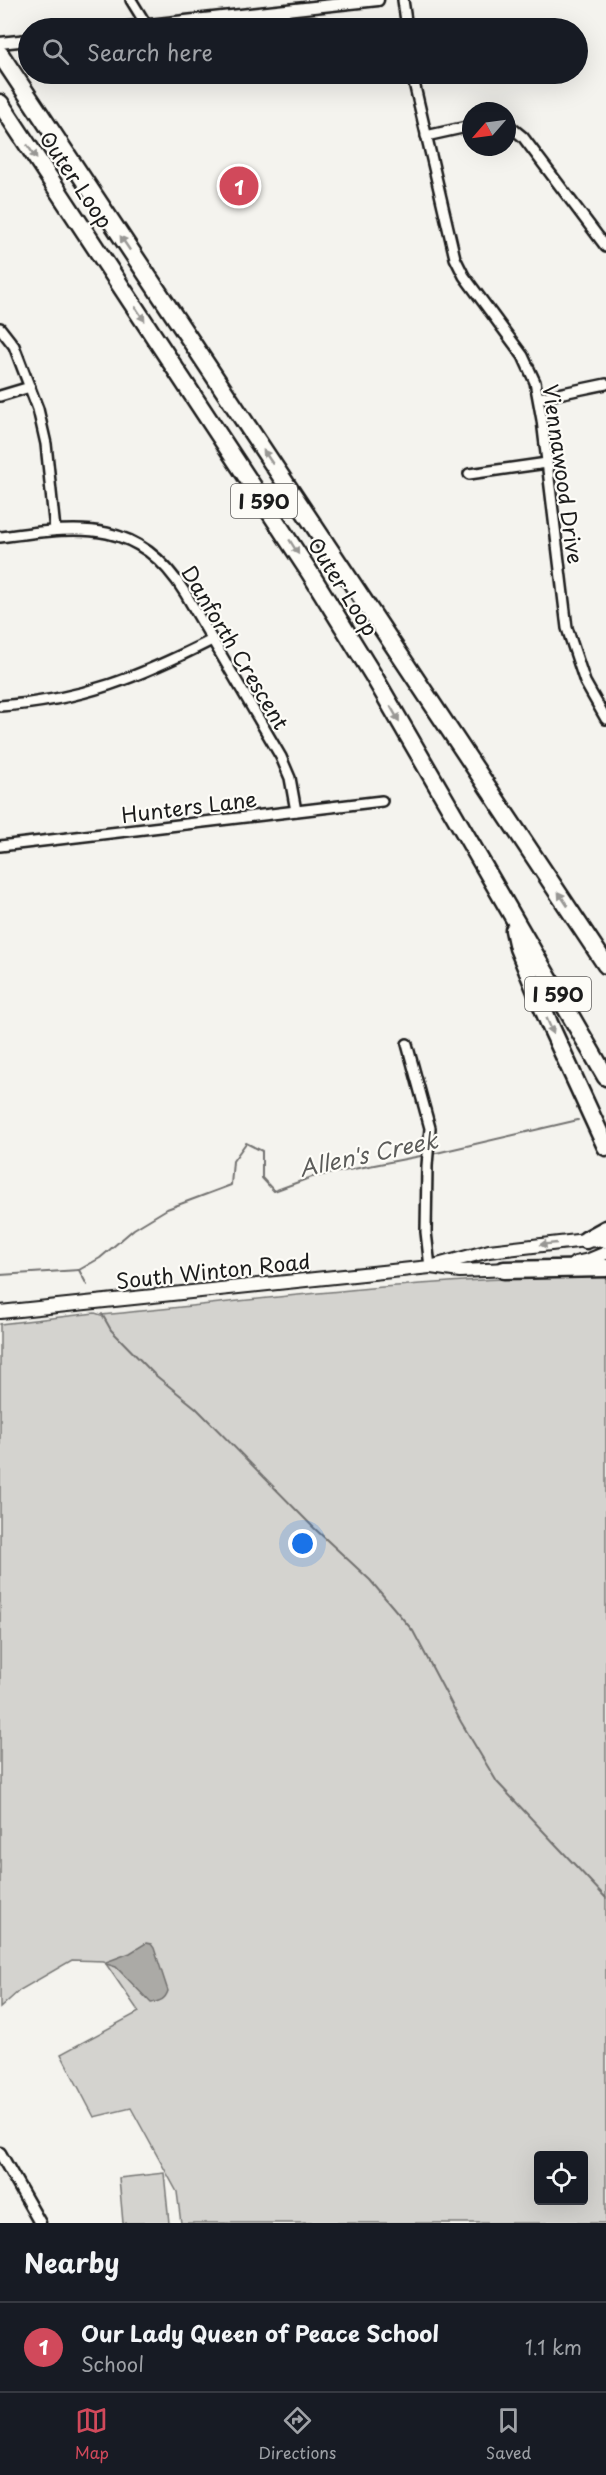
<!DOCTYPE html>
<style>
body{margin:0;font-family:"Playpen Sans",sans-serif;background:#242831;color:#f1f3f6}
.controls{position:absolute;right:18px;bottom:18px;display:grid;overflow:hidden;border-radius:6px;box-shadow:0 6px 24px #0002}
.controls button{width:54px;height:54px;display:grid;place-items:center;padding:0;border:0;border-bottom:2px solid #363941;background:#171b24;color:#f1f3f6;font:30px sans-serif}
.compass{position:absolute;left:462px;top:102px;width:54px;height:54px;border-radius:50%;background:#171b24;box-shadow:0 6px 24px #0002;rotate:242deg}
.you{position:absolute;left:303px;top:1544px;width:21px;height:21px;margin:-15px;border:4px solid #fff;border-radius:50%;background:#1a73e8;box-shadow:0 0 0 9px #1a73e833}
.badge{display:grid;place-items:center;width:39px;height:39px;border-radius:50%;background:#d1495b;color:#fff;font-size:20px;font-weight:700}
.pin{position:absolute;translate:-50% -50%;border:3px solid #fff;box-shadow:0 2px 6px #0006}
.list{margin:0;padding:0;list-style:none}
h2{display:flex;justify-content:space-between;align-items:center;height:78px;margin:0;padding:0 24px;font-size:26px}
h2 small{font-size:20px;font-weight:400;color:#9ea1a6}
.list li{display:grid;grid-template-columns:39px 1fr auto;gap:18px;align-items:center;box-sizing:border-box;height:90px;padding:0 24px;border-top:2px solid #363941}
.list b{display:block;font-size:22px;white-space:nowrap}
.list p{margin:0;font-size:20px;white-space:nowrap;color:#9ea1a6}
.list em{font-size:20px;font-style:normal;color:#9ea1a6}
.icon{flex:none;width:33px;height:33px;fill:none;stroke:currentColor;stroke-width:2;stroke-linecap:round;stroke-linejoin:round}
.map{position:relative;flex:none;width:606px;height:2223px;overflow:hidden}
.search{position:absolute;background:#171b24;box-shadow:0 6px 24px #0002;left:18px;right:18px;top:18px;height:66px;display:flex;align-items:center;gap:15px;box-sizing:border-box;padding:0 21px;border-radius:33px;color:#9ea1a6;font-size:22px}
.sheet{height:168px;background:#171b24}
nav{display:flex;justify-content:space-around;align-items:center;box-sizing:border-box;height:84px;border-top:2px solid #363941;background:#171b24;font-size:16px;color:#9ea1a6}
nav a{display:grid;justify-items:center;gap:3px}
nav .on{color:#d1495b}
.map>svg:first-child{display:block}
</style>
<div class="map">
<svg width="606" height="2223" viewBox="0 0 606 2223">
<rect width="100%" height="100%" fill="#f4f3ee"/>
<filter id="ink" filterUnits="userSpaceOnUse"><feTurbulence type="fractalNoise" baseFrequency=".0167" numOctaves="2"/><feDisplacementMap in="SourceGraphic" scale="12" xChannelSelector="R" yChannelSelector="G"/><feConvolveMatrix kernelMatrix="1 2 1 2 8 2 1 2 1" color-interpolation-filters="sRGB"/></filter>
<g filter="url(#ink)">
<g fill="#d4d3cf" stroke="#787876" stroke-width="1.5" fill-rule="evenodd">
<path d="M606,1275v948h-425l-4,-31 -46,-84 -37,9 -33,-63 78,-42 -35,-51 -32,-1 -52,30 -20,18v-684l95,-11 6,2c127,-12 254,-28 382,-35 41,-2 82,-1 123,-5zM538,2156h46v44h-46z"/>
<polygon points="164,2173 169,2223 123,2223 119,2178"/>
</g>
<path fill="#abaaa6" stroke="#72716f" stroke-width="1.5" d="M146,1943l5,1 3,4 14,43c-3,9 -8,10 -17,12l-35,-36 -10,-3v-2l24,-9z"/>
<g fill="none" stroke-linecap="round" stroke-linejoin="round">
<g stroke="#72716f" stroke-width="2">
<polyline points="432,1154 578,1120"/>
<polyline points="79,1270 87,1285"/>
<polyline points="0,1275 79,1270 100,1258 134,1229 167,1209 231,1185 233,1161 246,1143 262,1151 262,1178 274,1191 312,1177 426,1155"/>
<polyline points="102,1314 111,1330 154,1374 196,1408 314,1528 370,1580 413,1631 461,1722 497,1782 606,1898"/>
</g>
<g stroke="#1c1c1c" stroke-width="14">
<g id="minor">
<polyline points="131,0 147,26"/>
<polyline points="403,0 407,28"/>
<polyline points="412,74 455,258 464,276 523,356 535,382 542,420 567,628 585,682 606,719"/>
<polyline points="507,124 523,137 606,247"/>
<polyline points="426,136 471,126"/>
<polyline points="0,328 14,346 38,409 46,444 55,530"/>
<polyline points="0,396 30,387"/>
<polyline points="539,398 606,384"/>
<polyline points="469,474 547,463"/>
<path d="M0,537c78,-10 137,-21 185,56l96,164 9,21 6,33"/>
<path d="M0,706c81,-5 141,-30 212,-66"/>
<polyline points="0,846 382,801"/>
<polyline points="407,1044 430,1128 427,1166 426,1232 430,1267"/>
</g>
</g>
<g stroke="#1c1c1c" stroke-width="15">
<g id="tertiary">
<polyline points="121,28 378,0"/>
<polyline points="0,43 28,40"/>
<polyline points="0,2153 40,2223"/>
</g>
</g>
<g stroke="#1c1c1c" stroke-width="16">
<g id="secondary">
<polyline points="575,1263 589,1260 606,1253"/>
<polyline points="431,1267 460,1271 510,1269"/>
<polyline points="0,1312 430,1267 489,1251 586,1240 606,1241"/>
</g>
</g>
<g stroke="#1c1c1c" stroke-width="21">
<g id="motorway">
<polyline points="0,54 606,965"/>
<polyline points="0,103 310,573 373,675 606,1077"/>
<polyline points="514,930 518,948 549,1023 606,1147"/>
<polyline points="586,1240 606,1229"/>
<polyline points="504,1270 606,1268"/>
</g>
</g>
<use href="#minor" stroke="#fdfcf7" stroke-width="9"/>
<use href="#tertiary" stroke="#fdfcf7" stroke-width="10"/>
<use href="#secondary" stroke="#fdfcf7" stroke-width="12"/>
<use href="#motorway" stroke="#fdfcf7" stroke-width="16"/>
</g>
<defs><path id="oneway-solid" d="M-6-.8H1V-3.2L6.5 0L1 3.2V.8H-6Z" transform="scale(1.5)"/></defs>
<g fill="#989794">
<use href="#oneway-solid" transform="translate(32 152) rotate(56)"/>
<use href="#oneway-solid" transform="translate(125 243) rotate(-124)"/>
<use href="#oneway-solid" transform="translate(140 314) rotate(56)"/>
<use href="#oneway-solid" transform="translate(268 457) rotate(-124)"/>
<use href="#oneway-solid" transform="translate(294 547) rotate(58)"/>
<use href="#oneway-solid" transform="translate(395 714) rotate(60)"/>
<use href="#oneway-solid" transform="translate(563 899) rotate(-124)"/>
<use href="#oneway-solid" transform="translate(550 1026) rotate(67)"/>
<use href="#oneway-solid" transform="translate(548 1244) rotate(174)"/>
</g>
</g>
<g text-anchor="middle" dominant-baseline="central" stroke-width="4.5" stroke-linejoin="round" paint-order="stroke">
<g fill="#fdfcf7" stroke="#605f5e" stroke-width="1.5">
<rect x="231" y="484" width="66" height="34" rx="4.5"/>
<rect x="525" y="977" width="66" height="34" rx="4.5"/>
</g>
<g font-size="20" font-weight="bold" fill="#1c1c1c">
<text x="264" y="501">I 590</text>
<text x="558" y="994">I 590</text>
</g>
<g font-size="21" fill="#1c1c1c" stroke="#fdfcf7">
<text transform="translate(77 179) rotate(56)">Outer Loop</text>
<text transform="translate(564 474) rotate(82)">Viennawood Drive</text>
<text transform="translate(344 586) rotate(58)">Outer Loop</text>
<text transform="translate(236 647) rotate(59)">Danforth Crescent</text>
<text transform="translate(189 806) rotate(-7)">Hunters Lane</text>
<text transform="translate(213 1270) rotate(-6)">South Winton Road</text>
</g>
<g font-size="22" font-style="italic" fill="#5c5c5a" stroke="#fdfcf7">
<text transform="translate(368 1153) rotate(-12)">Allen's Creek</text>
</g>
</g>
</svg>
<div class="controls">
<button><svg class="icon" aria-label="locate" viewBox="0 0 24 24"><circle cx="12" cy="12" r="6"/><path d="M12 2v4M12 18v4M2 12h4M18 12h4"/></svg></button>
</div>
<svg class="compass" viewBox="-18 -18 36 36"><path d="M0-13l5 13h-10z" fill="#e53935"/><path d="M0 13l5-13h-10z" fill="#9ea1a6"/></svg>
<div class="you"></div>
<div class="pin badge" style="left:239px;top:186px">1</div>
<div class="search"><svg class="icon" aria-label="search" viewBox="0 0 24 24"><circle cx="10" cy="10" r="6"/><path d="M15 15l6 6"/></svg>Search here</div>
</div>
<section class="sheet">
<h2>Nearby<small></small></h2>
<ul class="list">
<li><span class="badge">1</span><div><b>Our Lady Queen of Peace School</b><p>School</p></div><em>1.1 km</em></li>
</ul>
</section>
<nav>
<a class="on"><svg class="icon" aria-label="map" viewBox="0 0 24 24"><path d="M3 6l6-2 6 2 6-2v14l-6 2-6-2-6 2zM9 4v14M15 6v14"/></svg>Map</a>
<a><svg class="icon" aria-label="directions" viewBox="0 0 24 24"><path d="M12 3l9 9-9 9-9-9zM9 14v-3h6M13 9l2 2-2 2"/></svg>Directions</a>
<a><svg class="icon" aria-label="saved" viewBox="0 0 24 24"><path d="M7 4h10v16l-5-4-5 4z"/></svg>Saved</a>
</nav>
